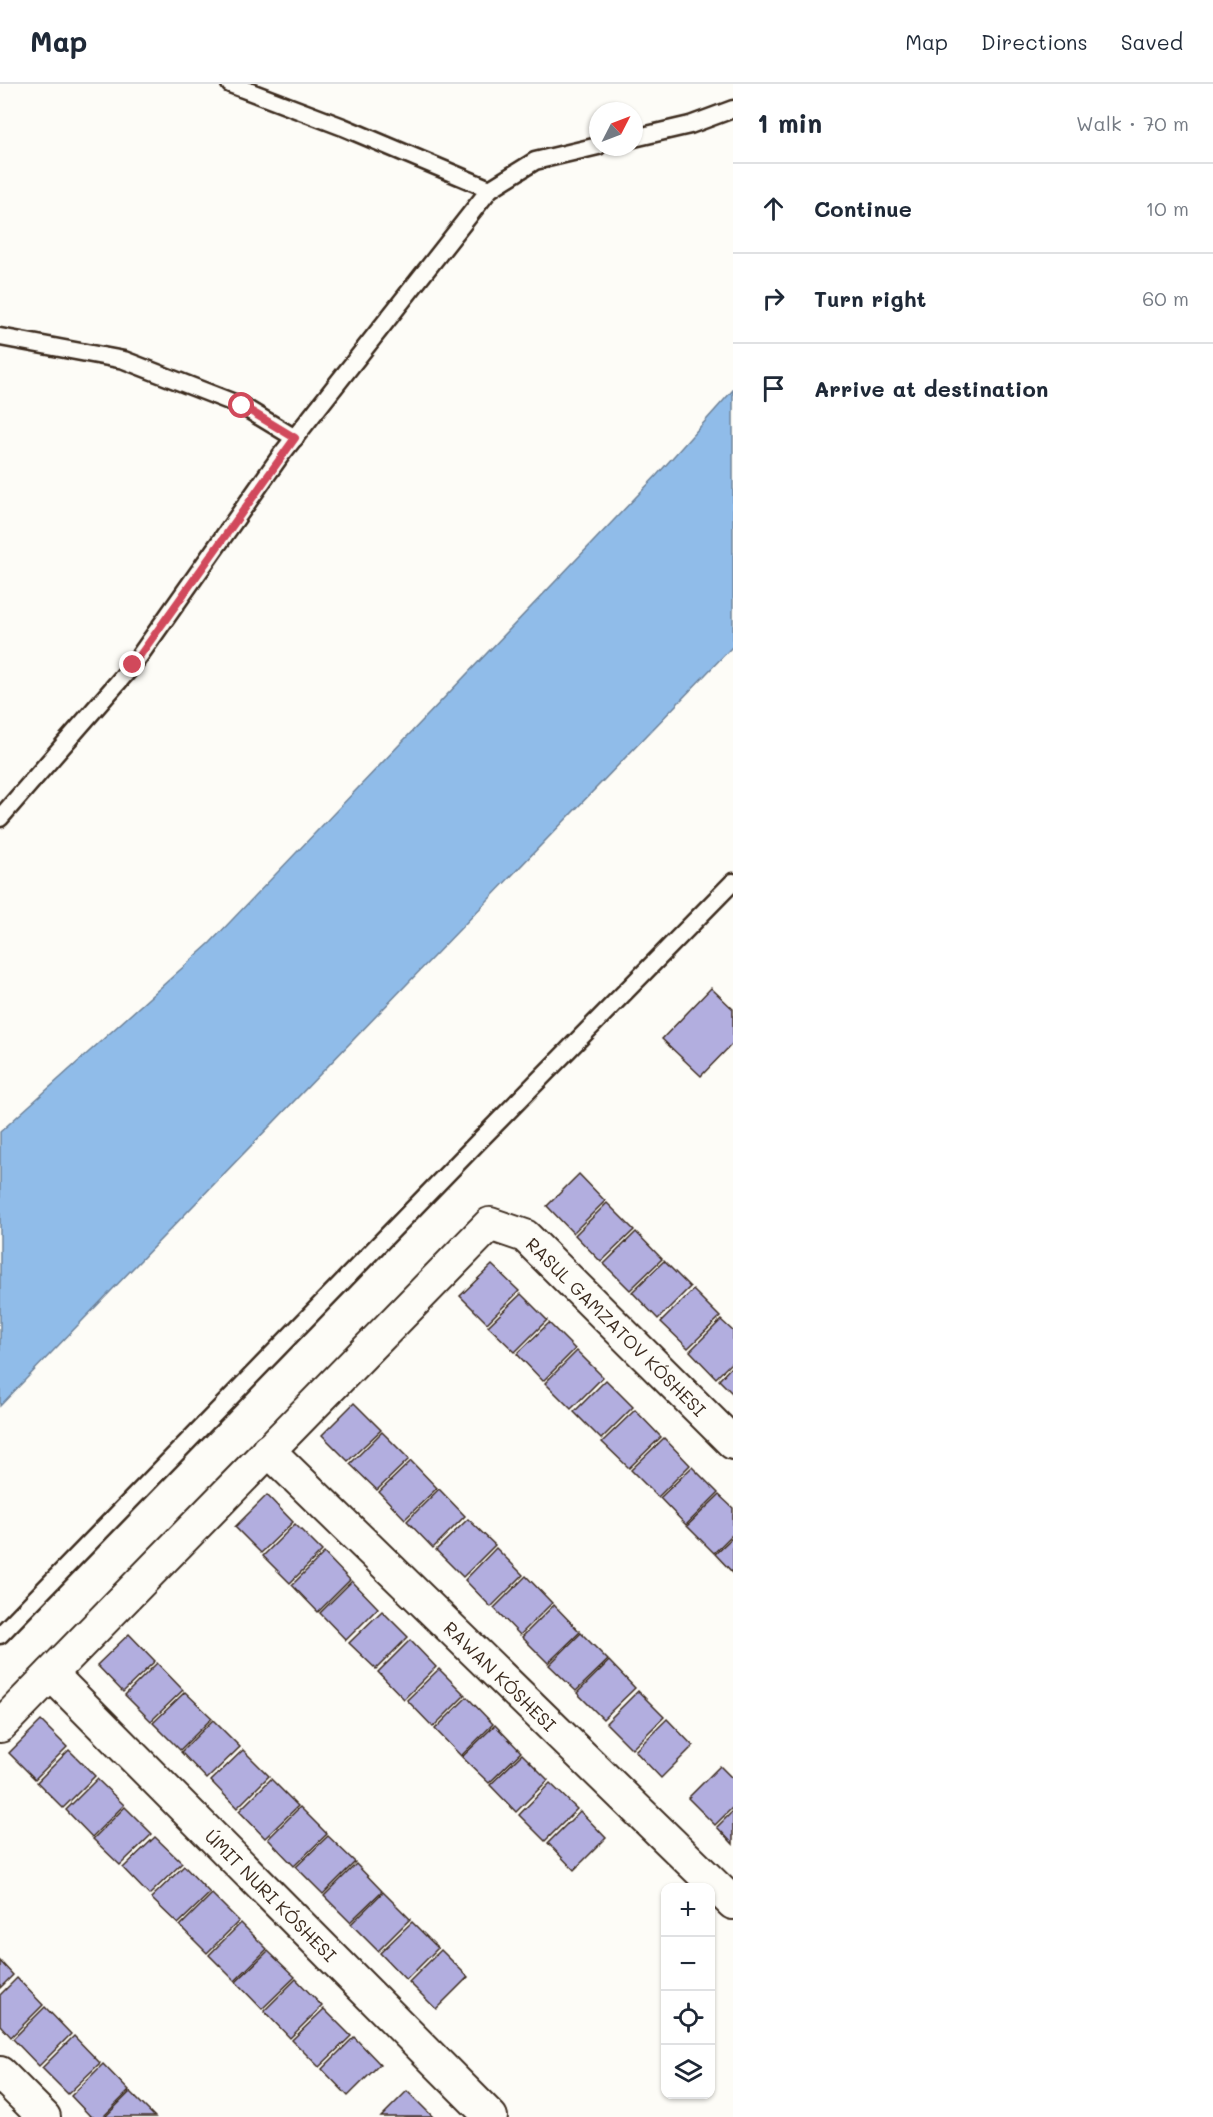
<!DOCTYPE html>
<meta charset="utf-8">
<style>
body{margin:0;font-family:Mali,sans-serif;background:#f2f2f3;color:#1f2937}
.controls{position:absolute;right:18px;bottom:18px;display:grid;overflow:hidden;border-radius:12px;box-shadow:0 2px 4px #0004}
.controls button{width:54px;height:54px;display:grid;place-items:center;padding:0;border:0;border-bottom:2px solid #e0e1e3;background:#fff;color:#1f2937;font:30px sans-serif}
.compass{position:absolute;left:589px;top:18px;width:54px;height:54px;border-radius:50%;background:#fff;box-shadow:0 2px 4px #0004;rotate:48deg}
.stop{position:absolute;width:18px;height:18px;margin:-14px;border:4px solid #d1495b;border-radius:50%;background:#fff}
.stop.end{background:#d1495b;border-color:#fff;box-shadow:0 2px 6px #0008}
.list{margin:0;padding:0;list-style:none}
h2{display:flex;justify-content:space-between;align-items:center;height:78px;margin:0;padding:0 24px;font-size:26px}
h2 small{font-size:20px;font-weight:400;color:#747a83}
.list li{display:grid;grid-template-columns:39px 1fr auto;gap:18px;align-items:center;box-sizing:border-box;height:90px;padding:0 24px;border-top:2px solid #e0e1e3}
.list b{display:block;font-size:22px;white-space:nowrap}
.list em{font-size:20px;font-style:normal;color:#747a83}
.icon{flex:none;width:33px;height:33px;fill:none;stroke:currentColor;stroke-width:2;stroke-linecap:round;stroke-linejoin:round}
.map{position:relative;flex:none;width:733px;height:2033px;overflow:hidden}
header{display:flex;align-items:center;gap:36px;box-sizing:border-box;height:84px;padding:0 30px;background:#fff;border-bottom:2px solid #e0e1e3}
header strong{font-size:28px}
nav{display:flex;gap:33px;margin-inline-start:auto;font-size:21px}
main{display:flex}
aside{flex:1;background:#fff}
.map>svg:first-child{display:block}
</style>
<header>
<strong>Map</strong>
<nav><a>Map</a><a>Directions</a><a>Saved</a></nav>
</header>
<main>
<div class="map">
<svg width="733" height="2033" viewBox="0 0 733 2033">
<rect width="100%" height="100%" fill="#fdfcf7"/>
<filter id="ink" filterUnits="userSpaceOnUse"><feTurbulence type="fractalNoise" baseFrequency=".0167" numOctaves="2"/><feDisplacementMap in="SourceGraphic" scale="12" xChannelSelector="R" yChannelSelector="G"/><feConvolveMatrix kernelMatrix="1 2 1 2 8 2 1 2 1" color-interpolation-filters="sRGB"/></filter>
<g filter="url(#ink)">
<polygon fill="#90bce9" stroke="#6e8298" stroke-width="1.5" points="733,306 733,562 0,1322 0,1048 210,859 657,391"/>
<g fill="#b2aedf" stroke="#3b2a1e" stroke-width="1.5">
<polygon points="711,904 733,925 733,959 701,992 662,955"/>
<polygon points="579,1090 605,1117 573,1149 547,1122"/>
<polygon points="607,1119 634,1146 601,1178 575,1151"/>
<polygon points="636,1148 662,1175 630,1206 604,1180"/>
<polygon points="664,1177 690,1203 658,1235 632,1208"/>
<polygon points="492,1181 519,1207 487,1239 460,1212"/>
<polygon points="693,1206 720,1233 688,1264 661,1238"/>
<polygon points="521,1210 547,1236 515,1268 488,1242"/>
<polygon points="721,1236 733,1247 733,1277 716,1294 690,1267"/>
<polygon points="549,1239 575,1265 543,1297 517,1270"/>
<polygon points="577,1267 603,1293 571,1325 545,1299"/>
<polygon points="733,1281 733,1310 719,1296"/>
<polygon points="606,1296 633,1323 601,1355 574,1328"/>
<polygon points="354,1319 381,1346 348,1377 322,1351"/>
<polygon points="635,1326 661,1353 629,1384 602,1358"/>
<polygon points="382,1348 409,1375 377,1406 350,1380"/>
<polygon points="664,1354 690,1381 658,1413 631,1386"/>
<polygon points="411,1377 437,1404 405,1435 379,1408"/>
<polygon points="692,1383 718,1409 686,1441 660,1414"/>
<polygon points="439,1405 465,1432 433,1464 407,1437"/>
<polygon points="267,1411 293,1438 261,1469 235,1443"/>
<polygon points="719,1411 733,1424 733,1450 714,1469 687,1442"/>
<polygon points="468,1435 495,1461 463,1493 436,1466"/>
<polygon points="295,1440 322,1467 290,1499 263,1472"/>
<polygon points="733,1453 733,1489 715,1470"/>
<polygon points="496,1464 523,1491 491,1523 465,1496"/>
<polygon points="324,1469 350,1496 318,1528 292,1501"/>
<polygon points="526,1492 552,1519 520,1551 494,1524"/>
<polygon points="352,1497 378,1524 346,1556 320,1529"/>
<polygon points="554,1521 580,1548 548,1579 522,1553"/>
<polygon points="382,1527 408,1553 376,1585 349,1559"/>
<polygon points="581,1549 608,1576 576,1607 549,1581"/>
<polygon points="129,1550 155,1577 123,1608 97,1581"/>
<polygon points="410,1556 436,1583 404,1615 378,1588"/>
<polygon points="609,1577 635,1604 603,1635 577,1609"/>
<polygon points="157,1579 183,1606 151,1637 125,1611"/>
<polygon points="439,1585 465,1611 433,1643 407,1616"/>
<polygon points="638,1607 664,1633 632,1665 606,1639"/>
<polygon points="185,1608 212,1634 180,1666 153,1639"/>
<polygon points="467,1613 493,1640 461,1672 435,1645"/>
<polygon points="667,1635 693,1662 661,1694 635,1667"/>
<polygon points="213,1636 240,1663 207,1695 181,1668"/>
<polygon points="41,1637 67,1663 35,1695 9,1669"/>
<polygon points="495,1641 521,1668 489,1699 462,1673"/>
<polygon points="69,1666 95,1692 63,1724 37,1698"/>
<polygon points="243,1666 269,1692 237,1724 211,1697"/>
<polygon points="522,1670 548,1696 516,1728 490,1701"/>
<polygon points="720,1682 733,1695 733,1723 715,1741 688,1714"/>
<polygon points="97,1695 124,1721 92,1753 66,1726"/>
<polygon points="271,1695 298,1722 265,1754 239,1727"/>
<polygon points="550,1699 577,1725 545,1757 519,1731"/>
<polygon points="125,1723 152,1750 120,1781 93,1755"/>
<polygon points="300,1723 327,1750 294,1782 268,1755"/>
<polygon points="580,1727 606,1754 574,1786 548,1759"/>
<polygon points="733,1727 733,1760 717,1743"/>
<polygon points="328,1752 355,1778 323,1810 296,1783"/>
<polygon points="155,1753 182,1779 149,1811 123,1784"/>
<polygon points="356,1780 382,1807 350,1838 324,1812"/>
<polygon points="184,1782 210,1809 178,1840 151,1814"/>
<polygon points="383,1808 410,1835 378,1867 351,1840"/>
<polygon points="212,1810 239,1837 207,1869 180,1842"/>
<polygon points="412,1838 438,1864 406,1896 380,1869"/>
<polygon points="241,1839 267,1865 235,1897 209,1871"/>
<polygon points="441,1866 468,1893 436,1925 409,1898"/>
<polygon points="268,1867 295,1893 262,1925 236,1898"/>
<polygon points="0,1877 13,1891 0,1904"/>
<polygon points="17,1894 43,1921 11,1953 0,1941 0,1911"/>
<polygon points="296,1895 322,1922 290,1954 264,1927"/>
<polygon points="45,1923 71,1950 39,1982 13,1955"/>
<polygon points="324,1925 351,1952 319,1983 292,1956"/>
<polygon points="74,1952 100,1979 68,2010 42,1984"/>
<polygon points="354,1953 380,1980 348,2012 322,1985"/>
<polygon points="103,1980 129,2007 103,2033 91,2033 71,2012"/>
<polygon points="407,2007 433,2033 381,2033"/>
<polygon points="130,2008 155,2033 105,2033"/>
</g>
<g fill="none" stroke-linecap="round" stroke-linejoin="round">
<g stroke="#3b2a1e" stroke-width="21">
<g id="lane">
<polyline points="230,0 343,43 490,105"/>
<polyline points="634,54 690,41 733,25"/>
<polyline points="0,253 124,276 242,322 295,354"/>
<polyline points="0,734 133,581 281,371 490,105 535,77 598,62"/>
<polyline points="0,1551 477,1059 733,798"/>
</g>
</g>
<g stroke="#3b2a1e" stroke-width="36">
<g id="street">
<path id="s1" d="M268,1366l465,453"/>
<path id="s2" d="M51,1590l440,443"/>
<path id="s3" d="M0,1642l490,-502 35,12 208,207"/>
<polyline points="0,1989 44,2033"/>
</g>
</g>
<use href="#lane" stroke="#fdfcf7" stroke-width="16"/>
<use href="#street" stroke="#fdfcf7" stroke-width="32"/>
</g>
</g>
<g fill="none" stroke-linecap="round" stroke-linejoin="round" filter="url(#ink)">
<polyline stroke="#d1495b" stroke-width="8" points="133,581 295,354 242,322"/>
</g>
<g text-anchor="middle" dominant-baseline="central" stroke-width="5" stroke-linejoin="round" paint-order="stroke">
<g font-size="18" fill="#3b2a1e" stroke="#fdfcf7">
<text stroke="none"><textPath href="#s3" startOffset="867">RASUL GAMZATOV KÓSHESI</textPath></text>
<text stroke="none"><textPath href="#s1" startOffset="324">RAWAN KÓSHESI</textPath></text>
<text stroke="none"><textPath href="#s2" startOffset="312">ÚMIT NURI KÓSHESI</textPath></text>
</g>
</g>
</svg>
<div class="controls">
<button>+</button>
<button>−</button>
<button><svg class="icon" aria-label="locate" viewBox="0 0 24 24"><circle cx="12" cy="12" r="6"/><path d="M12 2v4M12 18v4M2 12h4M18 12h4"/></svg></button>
<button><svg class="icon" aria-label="layers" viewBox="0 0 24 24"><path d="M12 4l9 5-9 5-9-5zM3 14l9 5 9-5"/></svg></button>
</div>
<svg class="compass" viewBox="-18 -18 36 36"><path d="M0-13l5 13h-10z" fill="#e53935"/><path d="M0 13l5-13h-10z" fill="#747a83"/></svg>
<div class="stop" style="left:242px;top:322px"></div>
<div class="stop end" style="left:133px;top:581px"></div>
</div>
<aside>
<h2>1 min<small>Walk · 70 m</small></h2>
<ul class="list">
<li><svg class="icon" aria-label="ahead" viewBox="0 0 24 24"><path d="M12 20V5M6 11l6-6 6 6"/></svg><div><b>Continue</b></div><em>10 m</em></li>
<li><svg class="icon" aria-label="right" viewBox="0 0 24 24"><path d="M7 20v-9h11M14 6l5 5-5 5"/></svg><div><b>Turn right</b></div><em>60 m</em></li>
<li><svg class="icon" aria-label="arrive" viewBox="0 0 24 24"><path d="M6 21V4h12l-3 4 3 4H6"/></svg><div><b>Arrive at destination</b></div></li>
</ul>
</aside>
</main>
